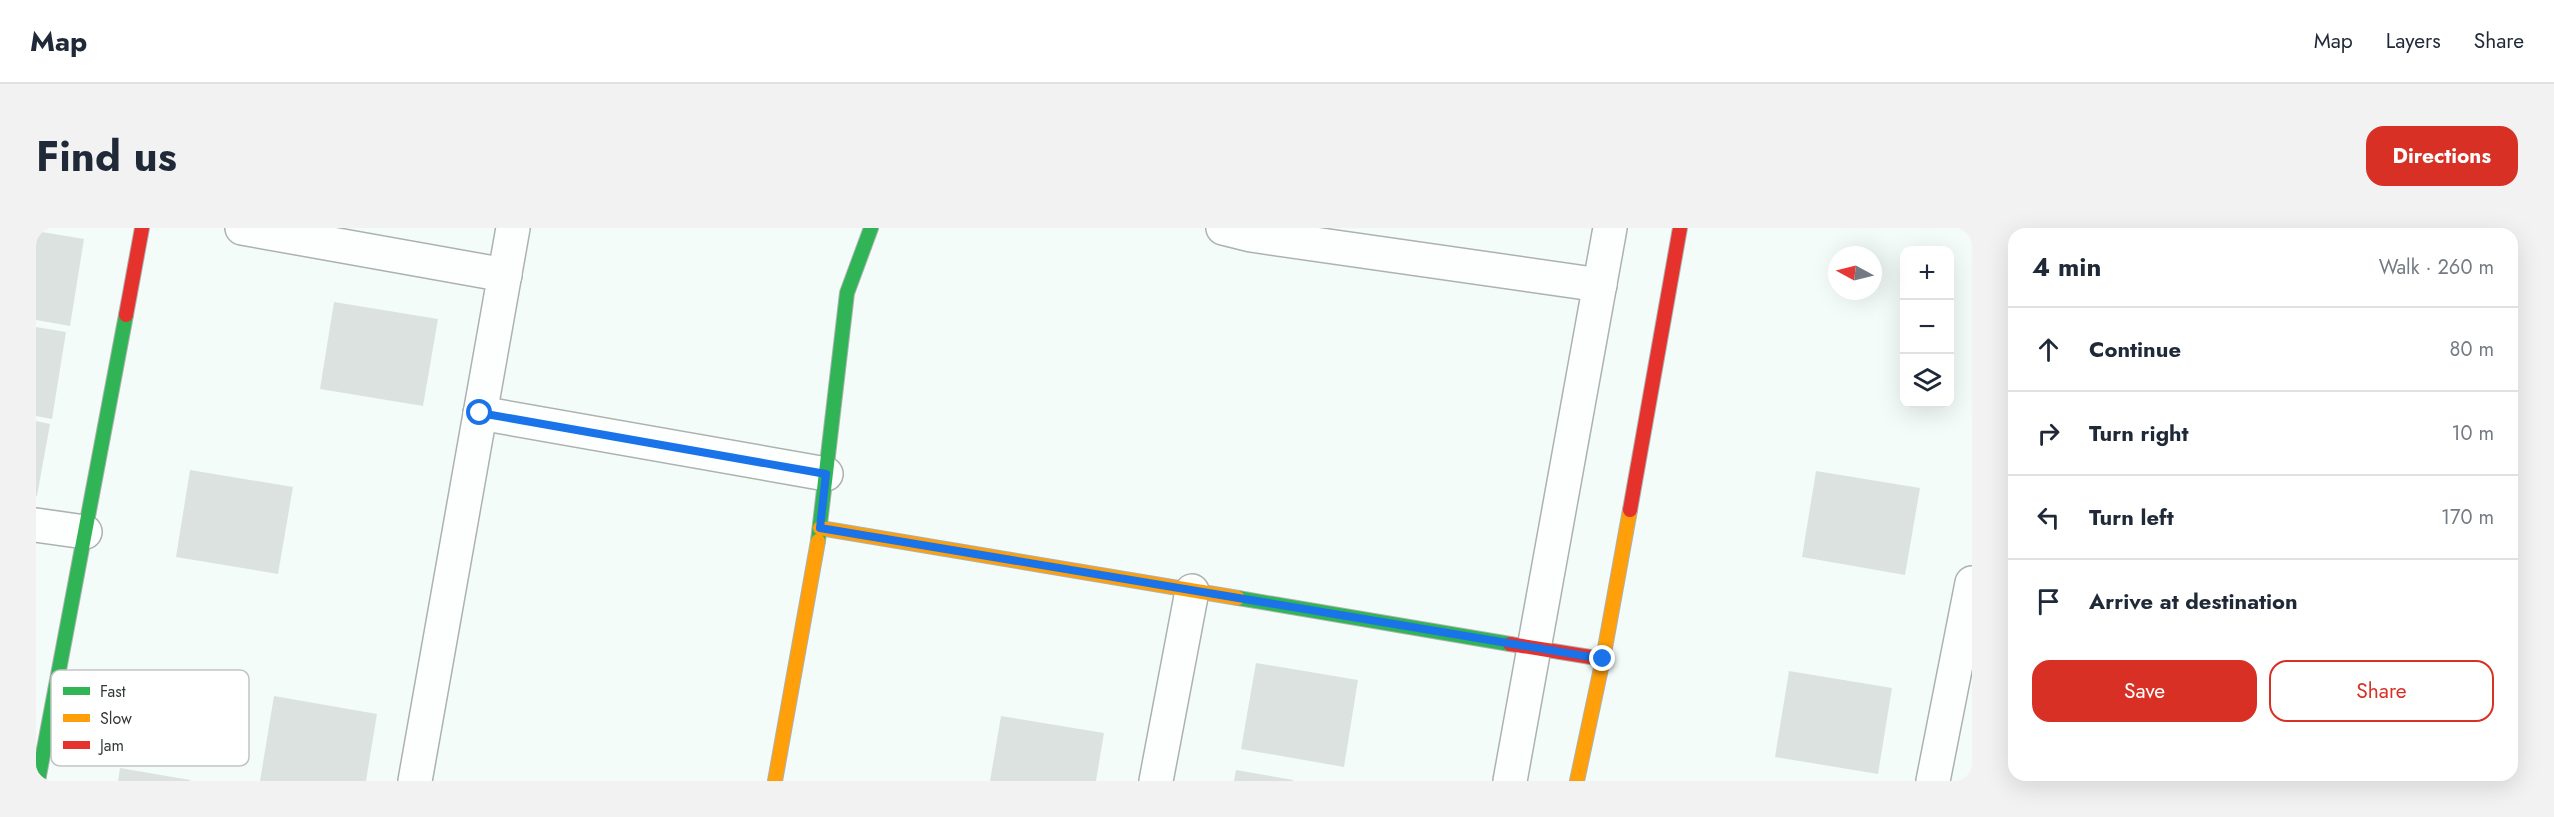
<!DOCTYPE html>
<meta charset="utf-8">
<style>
body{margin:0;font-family:Jost,sans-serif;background:#f2f2f3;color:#1f2937}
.controls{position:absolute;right:18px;top:18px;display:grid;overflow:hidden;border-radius:12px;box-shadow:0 6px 24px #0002}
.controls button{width:54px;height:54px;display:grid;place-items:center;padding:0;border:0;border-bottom:2px solid #e0e1e3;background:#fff;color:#1f2937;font:30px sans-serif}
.compass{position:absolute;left:1792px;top:18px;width:54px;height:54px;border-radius:50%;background:#fff;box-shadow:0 6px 24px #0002;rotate:277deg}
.stop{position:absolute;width:18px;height:18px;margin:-14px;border:4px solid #1a73e8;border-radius:50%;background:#fff}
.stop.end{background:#1a73e8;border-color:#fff;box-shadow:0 2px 6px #0008}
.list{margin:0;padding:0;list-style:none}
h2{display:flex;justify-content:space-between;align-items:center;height:78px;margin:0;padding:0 24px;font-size:26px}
h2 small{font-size:20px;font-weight:400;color:#747a83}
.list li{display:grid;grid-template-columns:39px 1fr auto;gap:18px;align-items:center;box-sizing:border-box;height:84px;padding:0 24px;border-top:2px solid #e0e1e3}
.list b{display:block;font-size:22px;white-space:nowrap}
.list em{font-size:20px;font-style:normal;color:#747a83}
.actions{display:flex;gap:12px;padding:18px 24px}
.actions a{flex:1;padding:14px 0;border:2px solid #d93025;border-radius:18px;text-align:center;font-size:21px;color:#d93025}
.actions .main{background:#d93025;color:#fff}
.icon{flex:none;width:33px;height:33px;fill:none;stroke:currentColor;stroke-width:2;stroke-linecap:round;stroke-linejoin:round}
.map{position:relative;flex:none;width:1936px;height:553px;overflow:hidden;border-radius:18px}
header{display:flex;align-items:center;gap:36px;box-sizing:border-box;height:84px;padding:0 30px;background:#fff;border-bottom:2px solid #e0e1e3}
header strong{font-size:28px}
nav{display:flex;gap:33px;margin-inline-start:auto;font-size:21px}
.intro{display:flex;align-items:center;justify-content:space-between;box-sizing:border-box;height:144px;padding:0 36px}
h1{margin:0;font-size:42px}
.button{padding:15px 27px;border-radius:18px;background:#d93025;color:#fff;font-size:21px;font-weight:700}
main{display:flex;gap:36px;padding:0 36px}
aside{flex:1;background:#fff;border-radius:18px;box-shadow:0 6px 24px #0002}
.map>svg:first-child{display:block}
</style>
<header>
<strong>Map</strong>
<nav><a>Map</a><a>Layers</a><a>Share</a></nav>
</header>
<div class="intro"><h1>Find us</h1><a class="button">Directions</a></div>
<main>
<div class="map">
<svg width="1936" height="553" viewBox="0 0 1936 553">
<rect width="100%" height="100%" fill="#f4fcf9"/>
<g fill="#dce2e0">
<polygon points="0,3 48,11 34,98 0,92"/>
<polygon points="298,74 402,91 387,178 284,161"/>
<polygon points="0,99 30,104 16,191 0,188"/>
<polygon points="0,193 14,196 1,268 0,268"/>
<polygon points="154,242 257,259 242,346 140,329"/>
<polygon points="1780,243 1884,260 1869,347 1766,329"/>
<polygon points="1220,435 1322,452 1308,539 1205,521"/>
<polygon points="1753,443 1856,460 1842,546 1739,529"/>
<polygon points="238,468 341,486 330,553 224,553"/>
<polygon points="965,488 1068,505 1060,553 954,553"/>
<polygon points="84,540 154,552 154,553 82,553"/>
<polygon points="1200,542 1257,552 1257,553 1198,553"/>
</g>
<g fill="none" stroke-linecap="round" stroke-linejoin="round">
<g stroke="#acb2b0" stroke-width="36">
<g id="street">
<polyline points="206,0 469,47"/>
<polyline points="1187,0 1215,7 1564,57"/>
<polyline points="444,185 790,246"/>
<polyline points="0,297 49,304"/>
<polyline points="379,553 477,0"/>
<polyline points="1120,553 1156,363"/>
<polyline points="1474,553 1574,0"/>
<polyline points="1897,553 1936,355"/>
</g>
</g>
<g stroke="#acb2b0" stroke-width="16">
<g id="fast">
<polyline points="782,313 811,65 835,0"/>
<polyline points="1202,370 1474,416"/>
<polyline points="2,553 90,87"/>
</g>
</g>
<g stroke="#acb2b0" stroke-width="16">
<g id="slow">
<polyline points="784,300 1202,370"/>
<polyline points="739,553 782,313"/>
<polyline points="1541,553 1567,431 1594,282"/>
</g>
</g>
<g stroke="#acb2b0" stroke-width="16">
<g id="jam">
<polyline points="90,87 106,0"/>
<polyline points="1594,282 1644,0"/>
<polyline points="1474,416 1567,431"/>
</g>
</g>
<use href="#street" stroke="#fdfffe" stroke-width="33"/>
<use href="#fast" stroke="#30b455" stroke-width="14"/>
<use href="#slow" stroke="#ff9f0a" stroke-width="14"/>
<use href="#jam" stroke="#e5322d" stroke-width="14"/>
</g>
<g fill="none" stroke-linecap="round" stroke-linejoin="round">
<polyline stroke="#1a73e8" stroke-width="8" points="444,185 790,246 784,300 1567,431"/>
</g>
<rect x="15" y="442" width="198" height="96" rx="9" fill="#fff" stroke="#c2c4c3" stroke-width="1.5"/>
<rect x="27" y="459" width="27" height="8" fill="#30b455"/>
<rect x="27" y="486" width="27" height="8" fill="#ff9f0a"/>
<rect x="27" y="513" width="27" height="8" fill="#e5322d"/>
<g font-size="16" fill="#343a38">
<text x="64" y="469">Fast</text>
<text x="64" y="496">Slow</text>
<text x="64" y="523">Jam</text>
</g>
</svg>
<div class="controls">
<button>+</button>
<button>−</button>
<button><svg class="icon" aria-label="layers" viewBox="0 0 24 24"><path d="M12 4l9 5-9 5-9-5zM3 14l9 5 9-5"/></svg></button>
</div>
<svg class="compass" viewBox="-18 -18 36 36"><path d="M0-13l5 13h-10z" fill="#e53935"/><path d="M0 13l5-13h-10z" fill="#747a83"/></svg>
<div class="stop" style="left:444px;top:185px"></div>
<div class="stop end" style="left:1567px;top:431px"></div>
</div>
<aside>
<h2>4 min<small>Walk · 260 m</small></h2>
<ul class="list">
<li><svg class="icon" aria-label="ahead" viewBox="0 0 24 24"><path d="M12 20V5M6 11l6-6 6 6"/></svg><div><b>Continue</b></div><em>80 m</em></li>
<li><svg class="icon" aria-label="right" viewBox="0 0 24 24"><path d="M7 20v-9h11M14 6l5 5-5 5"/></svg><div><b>Turn right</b></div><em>10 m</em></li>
<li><svg class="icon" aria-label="left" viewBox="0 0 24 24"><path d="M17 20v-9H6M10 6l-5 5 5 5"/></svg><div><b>Turn left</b></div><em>170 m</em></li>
<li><svg class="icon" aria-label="arrive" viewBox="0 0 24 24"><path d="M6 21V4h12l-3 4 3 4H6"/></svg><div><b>Arrive at destination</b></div></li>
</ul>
<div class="actions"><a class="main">Save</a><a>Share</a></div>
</aside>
</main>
